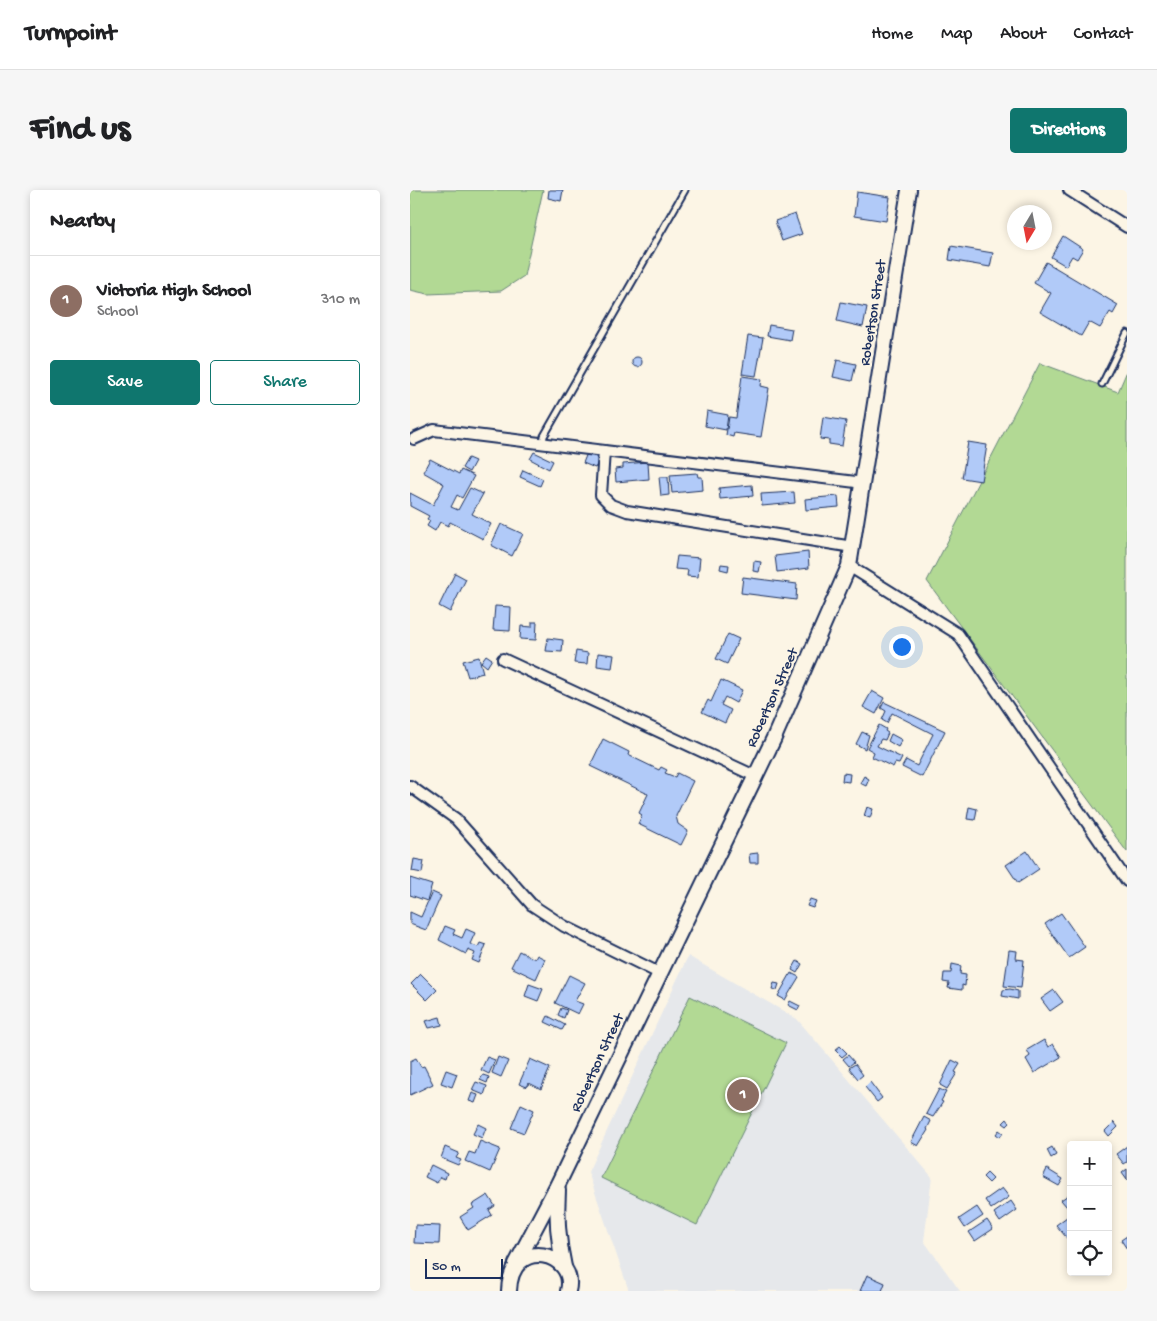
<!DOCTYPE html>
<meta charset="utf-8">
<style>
body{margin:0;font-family:"Gochi Hand",sans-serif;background:#f6f6f6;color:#202124}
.controls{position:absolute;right:15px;bottom:15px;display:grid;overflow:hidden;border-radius:5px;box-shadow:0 2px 8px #0003}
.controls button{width:45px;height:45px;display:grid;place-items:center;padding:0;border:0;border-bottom:1px solid #e0e0e0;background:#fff;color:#202124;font:25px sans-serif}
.compass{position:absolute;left:597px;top:15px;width:45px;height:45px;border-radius:50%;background:#fff;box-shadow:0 2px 8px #0003;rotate:190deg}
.scale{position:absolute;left:15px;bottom:12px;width:78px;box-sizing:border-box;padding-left:5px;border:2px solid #1b2f5e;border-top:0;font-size:14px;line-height:18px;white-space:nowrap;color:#1b2f5e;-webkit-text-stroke:4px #fcf5e5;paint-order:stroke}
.you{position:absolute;left:491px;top:456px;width:18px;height:18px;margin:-12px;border:4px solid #fff;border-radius:50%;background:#1a73e8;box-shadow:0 0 0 8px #1a73e833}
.badge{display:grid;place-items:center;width:32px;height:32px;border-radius:50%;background:#0f766e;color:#fff;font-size:16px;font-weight:700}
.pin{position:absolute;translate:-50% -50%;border:2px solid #fff;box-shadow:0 1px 5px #0006}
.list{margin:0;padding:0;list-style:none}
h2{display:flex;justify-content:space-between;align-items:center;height:65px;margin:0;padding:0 20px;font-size:21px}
h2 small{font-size:16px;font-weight:400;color:#757577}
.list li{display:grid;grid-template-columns:32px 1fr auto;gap:15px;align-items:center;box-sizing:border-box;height:90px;padding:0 20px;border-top:1px solid #e0e0e0}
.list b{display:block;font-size:19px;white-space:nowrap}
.list p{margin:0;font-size:16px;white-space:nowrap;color:#757577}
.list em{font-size:16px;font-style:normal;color:#757577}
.actions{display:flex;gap:10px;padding:15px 20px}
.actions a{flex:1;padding:11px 0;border:1px solid #0f766e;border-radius:5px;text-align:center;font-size:18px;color:#0f766e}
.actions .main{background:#0f766e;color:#fff}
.icon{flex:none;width:28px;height:28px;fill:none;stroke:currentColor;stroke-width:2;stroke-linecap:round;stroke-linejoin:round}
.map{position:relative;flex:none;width:717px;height:1101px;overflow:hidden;border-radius:5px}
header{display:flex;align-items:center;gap:30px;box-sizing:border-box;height:70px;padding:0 25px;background:#fff;border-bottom:1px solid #e0e0e0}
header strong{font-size:24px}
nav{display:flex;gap:28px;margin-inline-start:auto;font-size:18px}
.intro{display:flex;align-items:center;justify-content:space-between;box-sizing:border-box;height:120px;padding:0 30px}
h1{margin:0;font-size:35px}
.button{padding:12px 22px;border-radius:5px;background:#0f766e;color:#fff;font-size:18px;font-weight:700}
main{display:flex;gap:30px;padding:0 30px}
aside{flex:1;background:#fff;border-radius:5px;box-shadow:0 2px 8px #0003}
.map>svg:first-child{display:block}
</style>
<header>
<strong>Turnpoint</strong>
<nav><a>Home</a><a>Map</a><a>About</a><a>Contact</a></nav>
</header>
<div class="intro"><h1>Find us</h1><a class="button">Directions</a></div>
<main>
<aside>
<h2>Nearby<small></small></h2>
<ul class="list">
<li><span class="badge" style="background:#8d6e63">1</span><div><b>Victoria High School</b><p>School</p></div><em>310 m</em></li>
</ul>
<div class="actions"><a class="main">Save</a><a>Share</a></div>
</aside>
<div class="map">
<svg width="717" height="1101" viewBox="0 0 717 1101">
<rect width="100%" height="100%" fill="#fcf5e5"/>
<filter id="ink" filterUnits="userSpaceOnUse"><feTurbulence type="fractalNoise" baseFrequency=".02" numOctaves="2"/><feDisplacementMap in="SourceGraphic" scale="10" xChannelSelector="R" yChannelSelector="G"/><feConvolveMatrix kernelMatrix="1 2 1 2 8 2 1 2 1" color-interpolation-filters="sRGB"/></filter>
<g filter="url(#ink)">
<polygon fill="#e6e8eb" points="278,766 387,829 522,987 514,1051 550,1101 219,1101 178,982"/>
<g fill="#b2d994" stroke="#668479">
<polygon points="0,0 133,0 114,86 91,101 18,104 0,100"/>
<polygon points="630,173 708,202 717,181 717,662 517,391"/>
<polygon points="280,806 376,853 287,1035 191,988"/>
</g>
<g fill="#b1caf8" stroke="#1b2f5e">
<polygon points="139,0 153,0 151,11 138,8"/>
<polygon points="447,2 480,7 476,31 444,26"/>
<polygon points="385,24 392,44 372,51 365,31"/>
<polygon points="653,46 673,59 667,69 662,66 656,76 641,67"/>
<polygon points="541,56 583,63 580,77 539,70"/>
<polygon points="636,72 708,115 703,124 700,122 690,138 679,132 671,146 630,122 641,103 624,93"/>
<polygon points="431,112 457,117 453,137 427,131"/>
<polygon points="359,135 382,139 380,150 357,146"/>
<polygon points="338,146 353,148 346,186 332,184"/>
<circle cx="227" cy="172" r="5"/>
<polygon points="427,170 446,174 442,191 423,187"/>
<polygon points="332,186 352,189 351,196 359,198 351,247 324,243 323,247 316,245 319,227 326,228"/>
<polygon points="297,221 318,225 316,240 295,236"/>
<polygon points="413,227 436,231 432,256 419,254 419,250 410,249"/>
<polygon points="558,252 577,255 571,291 552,288"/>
<polygon points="124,262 143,271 139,279 120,269"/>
<polygon points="177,263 190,269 185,278 173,273"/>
<polygon points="58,268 65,271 59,282 52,278"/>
<polygon points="20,269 49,284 51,280 64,286 52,308 47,305 41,317 48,320 60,298 73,304 62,324 81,334 73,349 40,332 38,336 30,332 25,341 17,336 20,331 17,329 19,326 0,316 0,303 23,315 34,294 13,282"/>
<polygon points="238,272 239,289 206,292 205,279 213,278 213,274"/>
<polygon points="113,280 133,289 130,296 110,287"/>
<polygon points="287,283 288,287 292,287 293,300 262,303 260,285"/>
<polygon points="249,287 258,287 259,305 251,306"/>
<polygon points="342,295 343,306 310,309 309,298"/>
<polygon points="384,302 385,313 352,316 351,304"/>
<polygon points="428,306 429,317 396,320 395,309"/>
<polygon points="91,334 113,344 102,366 81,355"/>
<polygon points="398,362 399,378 367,382 365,366"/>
<polygon points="267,366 290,368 288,387 277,386 278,380 265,379"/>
<polygon points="344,371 351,372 349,382 343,381"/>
<polygon points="311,374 319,375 318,381 310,379"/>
<polygon points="45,383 56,389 40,422 29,416"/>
<polygon points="333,387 387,394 386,410 331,403"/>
<polygon points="85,416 101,417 100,441 83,440"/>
<polygon points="122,432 127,432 126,450 110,449 111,436 122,437"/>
<polygon points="318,444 329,449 317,474 306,469"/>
<polygon points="138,448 153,450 152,462 136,461"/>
<polygon points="166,461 178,463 177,474 164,473"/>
<polygon points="188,463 204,465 202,478 187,476"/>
<polygon points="76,465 82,469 77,477 71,472"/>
<polygon points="69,467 73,483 58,487 53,471"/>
<polygon points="311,490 332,500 326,513 315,507 311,515 321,520 315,533 292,522 298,510 301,512"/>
<polygon points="462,501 474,508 466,524 453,517"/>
<polygon points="474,512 535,541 512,587 492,577 496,570 507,576 523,544 482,523 477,533 472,530 476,521 471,518"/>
<polygon points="469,535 476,539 475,541 478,543 475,550 471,549 467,556 492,568 489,574 485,573 483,577 462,567 464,562 457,558"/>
<polygon points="452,542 459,545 455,559 446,554"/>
<polygon points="481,544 492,550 488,557 478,551"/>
<polygon points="193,549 219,562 218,565 249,580 251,577 257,580 255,583 265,587 267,583 283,591 266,626 268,634 278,641 271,655 228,634 232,625 229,623 238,604 180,576"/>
<polygon points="433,583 440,584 439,592 432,591"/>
<polygon points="454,586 459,589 456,596 450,593"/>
<polygon points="457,617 463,619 460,628 454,626"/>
<polygon points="559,617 567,619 565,630 557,629"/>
<polygon points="617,661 629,679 608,693 596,675"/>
<polygon points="348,663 348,673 340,673 339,664"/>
<polygon points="4,669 14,671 12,683 2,681"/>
<polygon points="0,688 22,695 17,711 0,705"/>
<polygon points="22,702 31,706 16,740 0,734 0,722 11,727"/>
<polygon points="400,709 406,711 403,718 397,716"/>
<polygon points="651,723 675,757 659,768 635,734"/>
<polygon points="35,736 45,740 43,744 52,748 56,739 65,743 60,754 68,757 70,753 76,755 69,773 62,770 65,763 58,760 56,764 29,750"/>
<polygon points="599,760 607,761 606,769 614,770 611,798 594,796"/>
<polygon points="109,761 125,769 127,765 135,769 126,789 101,777"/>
<polygon points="387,771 392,774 387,783 382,780"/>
<polygon points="542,774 551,776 550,784 556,785 555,796 552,795 552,800 538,798 539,793 533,792 534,783 541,783"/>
<polygon points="381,783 389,787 375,810 368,806"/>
<polygon points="11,784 27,800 17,810 1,794"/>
<polygon points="159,785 175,793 165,811 173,814 168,824 145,813"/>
<polygon points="364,793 369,794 367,800 362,799"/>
<polygon points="119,794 133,799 128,811 115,806"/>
<polygon points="600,799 608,801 608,809 592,806 593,800"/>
<polygon points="644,800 653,812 640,821 631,809"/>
<polygon points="380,811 390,816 388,820 378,815"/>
<polygon points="151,818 157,820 154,828 148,825"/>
<polygon points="138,826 155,835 152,840 135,832"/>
<polygon points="30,827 32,835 19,838 16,831"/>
<polygon points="634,850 638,857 643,854 651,867 624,883 616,869 620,866 617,860"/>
<polygon points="430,856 437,863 432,867 425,860"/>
<polygon points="438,865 444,872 439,876 433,869"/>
<polygon points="77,867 85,870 79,884 71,880"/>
<polygon points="88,867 98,871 91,887 82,883"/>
<polygon points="6,868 11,877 14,876 23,894 0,905 0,871"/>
<polygon points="120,869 140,878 131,899 119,893 117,897 109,894"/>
<polygon points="542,870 550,874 545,882 547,883 537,899 530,895"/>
<polygon points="445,874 453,885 448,889 439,878"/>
<polygon points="36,880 47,884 42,897 31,893"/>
<polygon points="73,885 79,887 77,893 70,890"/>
<polygon points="66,892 77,896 74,905 62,900"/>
<polygon points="460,892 472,908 467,912 455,897"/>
<polygon points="529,899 536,902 531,911 533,912 523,927 516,924"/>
<polygon points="62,903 68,905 65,913 59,911"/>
<polygon points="111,914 124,920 114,943 101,938"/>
<polygon points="514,927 521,931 517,939 518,940 508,956 501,952"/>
<polygon points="597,929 600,933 597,936 593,933"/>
<polygon points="704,932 708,937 699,946 695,941"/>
<polygon points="68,934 76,938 72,948 63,944"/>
<polygon points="589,940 593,943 590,947 586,944"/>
<polygon points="70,951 90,959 80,982 55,971 59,962 65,964"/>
<polygon points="717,956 717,972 714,974 706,964"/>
<polygon points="35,957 49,963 46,968 51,970 48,975 31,968"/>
<polygon points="642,957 646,965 641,968 637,960"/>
<polygon points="21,975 37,983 35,989 30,987 27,993 15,987"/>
<polygon points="637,979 653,989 649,996 633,987"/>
<polygon points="717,979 717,990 712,983"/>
<polygon points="577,983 583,989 579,993 573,987"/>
<polygon points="592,998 599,1007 581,1019 575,1010"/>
<polygon points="661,1003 661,1014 657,1017 651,1010"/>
<polygon points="78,1005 85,1016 79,1020 82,1025 58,1040 50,1027 64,1018 62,1015"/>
<polygon points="601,1011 607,1020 590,1032 584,1023"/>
<polygon points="567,1017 573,1026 555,1038 549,1029"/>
<polygon points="661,1024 661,1053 646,1035"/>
<polygon points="577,1030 583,1039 565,1051 559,1042"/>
<polygon points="5,1035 30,1036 29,1054 4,1053"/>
<polygon points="717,1046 717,1059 711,1050"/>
<polygon points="457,1085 475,1093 472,1101 450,1101"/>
</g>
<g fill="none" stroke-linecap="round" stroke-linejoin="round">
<g stroke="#1b2f5e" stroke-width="9">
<g id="lane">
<polyline points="692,194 717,143"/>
<polyline points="133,253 134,246 275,0"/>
</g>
</g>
<g stroke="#1b2f5e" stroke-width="14">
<g id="street">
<polyline points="659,0 717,37"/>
<polyline points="4,249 24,240 454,293"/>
<polyline points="194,261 191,305 201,315 217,321 443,357"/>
<polyline points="439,376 548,444 717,691"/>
<polyline points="93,469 345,586"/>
<polyline points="0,596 46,629 122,715 154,736 249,783"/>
</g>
</g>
<g stroke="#1b2f5e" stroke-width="18">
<g id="secondary">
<path d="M148,1000c-2,27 0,50 6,77"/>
<polyline points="106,1074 148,994 364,548 439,376 499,0"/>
<path d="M99,1101c2,-57 69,-38 59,0"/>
</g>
</g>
<use href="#lane" stroke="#fcf5e5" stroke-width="5"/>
<use href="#street" stroke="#fcf5e5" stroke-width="10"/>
<use href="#secondary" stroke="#fcf5e5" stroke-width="14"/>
</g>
</g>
<g text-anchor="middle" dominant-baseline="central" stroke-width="4.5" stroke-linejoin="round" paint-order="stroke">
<g font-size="15" fill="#1b2f5e" stroke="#fcf5e5">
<text transform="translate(464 123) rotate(-81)">Robertson Street</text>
<text transform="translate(363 508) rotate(-66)">Robertson Street</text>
<text transform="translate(188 873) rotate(-65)">Robertson Street</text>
</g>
</g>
</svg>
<div class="controls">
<button>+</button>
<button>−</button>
<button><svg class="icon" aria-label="locate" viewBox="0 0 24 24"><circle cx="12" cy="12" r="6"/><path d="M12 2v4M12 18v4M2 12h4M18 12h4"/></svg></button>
</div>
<svg class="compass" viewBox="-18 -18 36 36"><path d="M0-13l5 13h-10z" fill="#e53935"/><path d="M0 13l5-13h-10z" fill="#757577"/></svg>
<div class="scale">50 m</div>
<div class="you"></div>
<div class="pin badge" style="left:333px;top:905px;background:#8d6e63">1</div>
</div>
</main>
